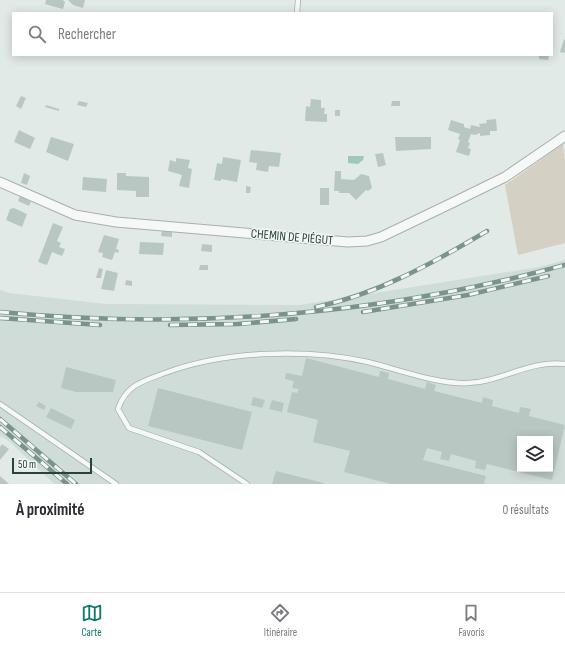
<!DOCTYPE html>
<html lang="fr">
<meta charset="utf-8">
<style>
body{margin:0;font-family:"Sofia Sans Condensed",sans-serif;background:#f7f7f7;color:#2b2b33}
.controls{position:absolute;right:12px;bottom:12px;display:grid;overflow:hidden;border-radius:0px;box-shadow:0 2px 10px #0003}
.controls button{width:36px;height:36px;display:grid;place-items:center;padding:0;border:0;border-bottom:1px solid #e1e1e2;background:#fff;color:#2b2b33;font:20px sans-serif}
.scale{position:absolute;left:12px;bottom:10px;width:80px;box-sizing:border-box;padding-left:4px;border:2px solid #2a423a;border-top:0;font-size:11px;line-height:14px;white-space:nowrap;color:#2a423a;-webkit-text-stroke:3px #f2f7f5;paint-order:stroke}
.list{margin:0;padding:0;list-style:none}
h2{display:flex;justify-content:space-between;align-items:center;height:52px;margin:0;padding:0 16px;font-size:17px}
h2 small{font-size:13px;font-weight:400;color:#7c7c81}
.icon{flex:none;width:22px;height:22px;fill:none;stroke:currentColor;stroke-width:2;stroke-linecap:round;stroke-linejoin:round}
.map{position:relative;flex:none;width:565px;height:484px;overflow:hidden}
.search{position:absolute;background:#fff;box-shadow:0 2px 10px #0003;left:12px;right:12px;top:12px;height:44px;display:flex;align-items:center;gap:10px;box-sizing:border-box;padding:0 14px;border-radius:0px;color:#7c7c81;font-size:15px}
.sheet{height:108px;background:#fff}
nav{display:flex;justify-content:space-around;align-items:center;box-sizing:border-box;height:56px;border-top:1px solid #e1e1e2;background:#fff;font-size:11px;color:#7c7c81}
nav a{display:grid;justify-items:center;gap:2px}
nav .on{color:#0f766e}
.map>svg:first-child{display:block}
</style>
<div class="map">
<svg width="565" height="484" viewBox="0 0 565 484">
<rect width="100%" height="100%" fill="#e2eae7"/>
<path fill="#d0dcd7" fill-rule="evenodd" d="M565,260v224h-511l-45,-43 -9,-5v-146l9,3 97,11 194,1 239,-38zM520,439h30v30h-30z"/>
<polygon fill="#d4d0c3" points="563,144 565,161 565,243 518,255 505,185"/>
<polygon fill="#9dc9b6" points="348,156 364,156 363,160 358,164 348,163"/>
<g fill="#b9c7c2" fill-rule="evenodd">
<polygon points="46,0 63,0 65,2 63,9 45,4"/>
<polygon points="68,0 85,0 83,8 73,5"/>
<polygon points="564,39 565,40 565,53 560,52"/>
<polygon points="539,55 549,55 548,60 539,59"/>
<polygon points="21,96 26,98 21,109 16,106"/>
<polygon points="311,99 321,100 321,108 325,108 324,114 327,114 327,122 305,121 306,106 310,107"/>
<polygon points="79,101 88,103 86,107 77,105"/>
<polygon points="392,101 400,101 400,106 391,106"/>
<polygon points="46,105 59,109 59,111 45,107"/>
<rect x="335" y="110" width="5" height="6"/>
<polygon points="496,119 497,131 490,131 490,135 480,136 480,133 475,135 471,134 468,142 470,143 468,148 471,149 469,156 456,152 460,140 458,139 460,134 448,130 451,120 464,124 464,127 470,129 471,125 480,127 479,124 487,123 486,120"/>
<polygon points="19,130 35,138 30,149 14,142"/>
<polygon points="51,137 74,144 68,161 46,152"/>
<polygon points="395,137 431,137 431,149 396,151"/>
<polygon points="251,150 281,153 279,167 269,166 268,172 256,170 257,163 249,162"/>
<polygon points="383,153 386,165 378,167 375,154"/>
<polygon points="223,157 241,160 237,182 221,179 221,181 214,180 217,163 222,164"/>
<polygon points="176,158 190,160 188,168 192,169 189,188 179,186 182,175 168,171 170,160 176,162"/>
<polygon points="335,171 341,171 341,179 354,180 361,174 369,176 372,188 368,191 366,190 356,200 349,193 339,193 339,191 334,191"/>
<polygon points="24,173 30,176 27,185 21,183"/>
<polygon points="117,173 126,173 126,176 149,177 149,197 136,197 136,191 117,190"/>
<polygon points="83,177 107,179 106,192 82,190"/>
<polygon points="246,186 251,187 250,193 246,193"/>
<rect x="320" y="188" width="9" height="17"/>
<polygon points="20,196 31,202 29,206 18,201"/>
<polygon points="14,208 27,214 22,227 6,220 10,209"/>
<polygon points="53,223 63,227 57,241 61,243 59,247 65,249 62,256 52,252 47,265 38,262"/>
<polygon points="162,231 172,232 172,237 161,236"/>
<polygon points="104,235 119,239 116,249 119,250 118,253 115,252 112,260 102,257 103,253 98,252"/>
<polygon points="140,242 164,243 163,255 139,254"/>
<polygon points="202,244 212,245 212,252 201,251"/>
<polygon points="200,265 208,265 208,270 199,270"/>
<polygon points="99,268 103,269 101,278 96,278"/>
<polygon points="106,270 118,273 114,291 101,289"/>
<polygon points="126,280 132,281 132,286 125,285"/>
<path d="M306,358l73,19 1,-6 9,2 -1,6 37,10 2,-7 9,3 -2,6 48,12 1,-6 10,3 -1,6 27,7 1,-6 11,2 -2,7 36,9 -13,55 -65,-16 -2,6 -10,-2 1,-7 -25,-7 -2,7 -9,-2 2,-7 -15,-4 -4,12 63,16 -2,8h-93l-47,-12 6,-21 -37,-9 5,-22 -31,-8 5,-20 5,1 2,-4 -7,-1 2,-7 -9,-2 1,-6 16,3zM520,439h30v30h-30z"/>
<polygon points="66,367 116,380 113,392 76,392 61,388"/>
<polygon points="158,388 252,412 242,450 148,426"/>
<polygon points="253,397 265,400 262,408 251,405"/>
<polygon points="272,400 284,403 282,412 269,409"/>
<polygon points="39,402 46,406 44,410 36,406"/>
<polygon points="51,408 75,420 71,429 46,417"/>
<polygon points="2,444 9,449 0,460 0,447"/>
<polygon points="276,471 324,483 324,484 272,484"/>
<polygon points="0,476 7,482 9,484 0,484"/>
</g>
<g fill="none" stroke-linecap="round" stroke-linejoin="round">
<g stroke="#a3b1ac" stroke-width="6">
<g id="lane">
<polyline points="297,13 298,0"/>
<polyline points="0,404 116,484"/>
<path d="M247,484l-48,-32 -70,-24 -11,-19c8,-24 25,-28 47,-36 59,-22 141,-25 203,-11 29,7 71,23 100,21 34,-1 60,-23 97,-19"/>
</g>
</g>
<g stroke="#a3b1ac" stroke-width="11">
<polyline id="street" points="0,182 75,215 116,222 348,242 367,241 381,237 454,202 505,177 565,136"/>
</g>
<use href="#lane" stroke="#f5f8f7" stroke-width="4.5"/>
<use href="#street" stroke="#f5f8f7" stroke-width="9"/>
<g stroke="#7b948b" stroke-width="4.5">
<g id="rail">
<path d="M316,307c62,-13 117,-44 171,-76"/>
<path d="M0,312c190,18 381,3 565,-47"/>
<polyline points="363,312 468,295 548,276"/>
<polyline points="0,318 100,325"/>
<polyline points="170,325 238,324 296,319"/>
<polyline points="0,419 76,484"/>
<polyline points="0,427 67,484"/>
</g>
</g>
<use href="#rail" stroke="#f2f7f5" stroke-width="3" stroke-dasharray="9" stroke-linecap="butt"/>
</g>
<g text-anchor="middle" dominant-baseline="central" stroke-width="3" stroke-linejoin="round" paint-order="stroke">
<g font-size="13" fill="#2a423a" stroke="#f2f7f5">
<text transform="translate(292 237) rotate(5)">CHEMIN DE PIÉGUT</text>
</g>
</g>
</svg>
<div class="controls">
<button><svg class="icon" aria-label="layers" viewBox="0 0 24 24"><path d="M12 4l9 5-9 5-9-5zM3 14l9 5 9-5"/></svg></button>
</div>
<div class="scale">50 m</div>
<div class="search"><svg class="icon" aria-label="search" viewBox="0 0 24 24"><circle cx="10" cy="10" r="6"/><path d="M15 15l6 6"/></svg>Rechercher</div>
</div>
<section class="sheet">
<h2>À proximité<small>0 résultats</small></h2>
<ul class="list">
</ul>
</section>
<nav>
<a class="on"><svg class="icon" aria-label="map" viewBox="0 0 24 24"><path d="M3 6l6-2 6 2 6-2v14l-6 2-6-2-6 2zM9 4v14M15 6v14"/></svg>Carte</a>
<a><svg class="icon" aria-label="directions" viewBox="0 0 24 24"><path d="M12 3l9 9-9 9-9-9zM9 14v-3h6M13 9l2 2-2 2"/></svg>Itinéraire</a>
<a><svg class="icon" aria-label="saved" viewBox="0 0 24 24"><path d="M7 4h10v16l-5-4-5 4z"/></svg>Favoris</a>
</nav>
